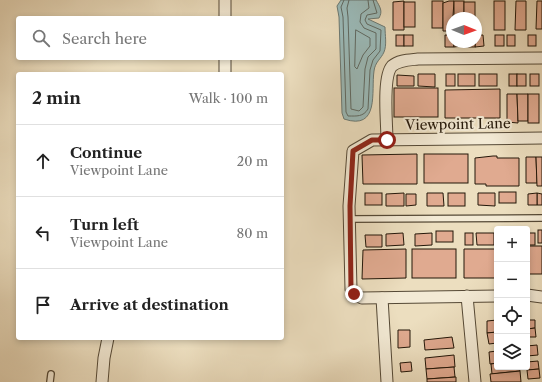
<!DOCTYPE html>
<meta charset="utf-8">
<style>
body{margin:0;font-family:"Libre Caslon Text",serif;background:#f6f6f6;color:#222}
.controls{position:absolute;right:12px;bottom:12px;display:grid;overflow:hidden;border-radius:4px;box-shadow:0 2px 6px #0003}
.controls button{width:36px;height:36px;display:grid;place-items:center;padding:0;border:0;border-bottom:1px solid #e0e0e0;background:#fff;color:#222;font:20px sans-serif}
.compass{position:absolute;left:446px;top:12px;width:36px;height:36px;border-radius:50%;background:#fff;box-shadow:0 2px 6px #0003;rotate:91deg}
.stop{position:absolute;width:12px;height:12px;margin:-9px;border:3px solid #8f2418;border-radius:50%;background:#fff}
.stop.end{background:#8f2418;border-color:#fff;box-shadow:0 1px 4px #0008}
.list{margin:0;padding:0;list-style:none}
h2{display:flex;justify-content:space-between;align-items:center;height:52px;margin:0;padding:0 16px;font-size:17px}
h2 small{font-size:13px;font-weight:400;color:#767676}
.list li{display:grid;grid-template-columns:26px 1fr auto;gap:12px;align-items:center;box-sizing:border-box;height:72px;padding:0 16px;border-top:1px solid #e0e0e0}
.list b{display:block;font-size:15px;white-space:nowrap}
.list p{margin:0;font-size:13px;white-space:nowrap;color:#767676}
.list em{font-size:13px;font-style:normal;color:#767676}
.icon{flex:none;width:22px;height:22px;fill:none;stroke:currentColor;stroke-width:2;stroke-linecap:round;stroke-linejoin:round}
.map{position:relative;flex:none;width:542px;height:382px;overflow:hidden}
.search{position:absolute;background:#fff;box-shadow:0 2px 6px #0003;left:16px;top:16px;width:268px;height:44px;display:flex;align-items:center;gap:10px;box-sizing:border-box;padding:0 14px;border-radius:4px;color:#767676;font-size:15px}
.panel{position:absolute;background:#fff;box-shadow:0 2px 6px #0003;left:16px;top:72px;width:268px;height:268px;border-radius:4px}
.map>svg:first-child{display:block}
</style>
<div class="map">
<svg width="542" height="382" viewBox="0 0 542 382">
<rect width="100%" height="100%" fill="#ecdebf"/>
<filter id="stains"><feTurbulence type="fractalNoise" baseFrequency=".005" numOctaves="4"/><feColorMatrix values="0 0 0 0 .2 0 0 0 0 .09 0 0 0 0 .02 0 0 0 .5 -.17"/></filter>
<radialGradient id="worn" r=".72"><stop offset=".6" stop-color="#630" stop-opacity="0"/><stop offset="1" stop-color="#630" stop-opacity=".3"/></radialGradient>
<path fill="#9bbbba" stroke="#6b7973" d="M341,0h35c4,7 7,11 3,18l-11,1 17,8c0,8 2,18 -1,25 -3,7 -9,10 -10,19 -3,20 6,60 -30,48l-2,-6 -3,-96 -2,-11z"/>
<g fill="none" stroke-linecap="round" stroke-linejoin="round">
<g stroke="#5f6962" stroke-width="1">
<path d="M344,0l-3,7 2,10 3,95 2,4c9,0 15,1 20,-7l2,-39 3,-10 7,-9 1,-21 -14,-6 -2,-4 2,-5 10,-2 -4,-13"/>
<polyline points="349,0 347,8 348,17 351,109 359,111 363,107 365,69 368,57 376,49 376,33 364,28 360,22 361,14 369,8 368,0"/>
<polygon points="356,30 370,38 370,46 363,55 357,69 355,67"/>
</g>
</g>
<g fill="#e0aa90" stroke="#231709">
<polygon points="404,1 404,30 393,30 393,2"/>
<rect x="432" y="1" width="11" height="27"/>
<polygon points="449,1 454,1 452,31 443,31 443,3"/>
<rect x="454" y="1" width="10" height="17"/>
<rect x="494" y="1" width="11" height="29"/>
<polygon points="516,1 526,1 526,30 515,30"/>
<polygon points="537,1 542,1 542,29 536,29"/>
<rect x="404" y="2" width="11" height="25"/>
<rect x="464" y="2" width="11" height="16"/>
<rect x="396" y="35" width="8" height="11"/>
<rect x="404" y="35" width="9" height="11"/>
<polygon points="445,35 452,35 454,47 445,47"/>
<polygon points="476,35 483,35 484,46 475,47"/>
<rect x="495" y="35" width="9" height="11"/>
<rect x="507" y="35" width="8" height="11"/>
<rect x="528" y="35" width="8" height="11"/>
<polygon points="454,42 462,42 462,46 454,47"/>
<rect x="466" y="42" width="9" height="5"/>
<polygon points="418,74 435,74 435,87 418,86"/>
<rect x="446" y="74" width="9" height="12"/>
<rect x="458" y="74" width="17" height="12"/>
<rect x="479" y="74" width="18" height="12"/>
<rect x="509" y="74" width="8" height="12"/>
<rect x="517" y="74" width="9" height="12"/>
<rect x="530" y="74" width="9" height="12"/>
<polygon points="397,75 414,76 414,86 397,86"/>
<rect x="394" y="88" width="44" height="29"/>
<polygon points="500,89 500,118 445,118 445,90"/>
<polygon points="507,94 517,94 518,123 507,122"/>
<polygon points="517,94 528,94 528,121 518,121"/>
<rect x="528" y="94" width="11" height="29"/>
<polygon points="417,154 417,184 363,184 362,155"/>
<rect x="424" y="154" width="44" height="29"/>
<polygon points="493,156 497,156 497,158 519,158 519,186 486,186 486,184 475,184 475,158"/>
<polygon points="526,157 536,157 537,183 526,183"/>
<polygon points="536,157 542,157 542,186 537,186"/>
<rect x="499" y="192" width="17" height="11"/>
<rect x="365" y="193" width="17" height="12"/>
<polygon points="404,193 404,206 386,206 386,194"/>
<polygon points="427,193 443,193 444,206 427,206"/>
<rect x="448" y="193" width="17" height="13"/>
<polygon points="478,193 495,193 495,206 478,205"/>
<polygon points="537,193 542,194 542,205 537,205"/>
<polygon points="537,193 537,205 528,205 528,194"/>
<polygon points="406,194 416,194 416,205 406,206"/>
<rect x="538" y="230" width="4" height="13"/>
<rect x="436" y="231" width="17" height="11"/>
<polygon points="403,233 404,245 386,246 386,234"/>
<polygon points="432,233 432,245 415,246 415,234"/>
<rect x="465" y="233" width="8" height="12"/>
<polygon points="476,233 494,233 494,245 477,245"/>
<rect x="527" y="233" width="8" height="12"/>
<polygon points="365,235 382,235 382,247 366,247"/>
<rect x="527" y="246" width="15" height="28"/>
<polygon points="406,249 406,278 362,279 363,250"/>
<rect x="412" y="249" width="44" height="29"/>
<polygon points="464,249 497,249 496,278 464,278"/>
<polygon points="497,320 497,332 487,333 487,321"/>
<polygon points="527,320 535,320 535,328 527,329"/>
<polygon points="535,328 536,337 527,337 527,329"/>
<polygon points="398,330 410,330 410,347 398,348"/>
<polygon points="497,332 497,343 489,344 487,333"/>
<polygon points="452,337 454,348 425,350 424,340"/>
<polygon points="537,345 538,355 527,356 527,346"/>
<polygon points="497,351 497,363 490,364 489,352"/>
<polygon points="454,355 455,367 426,369 425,358"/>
<polygon points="538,361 539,369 527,370 527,362"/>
<polygon points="411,362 412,371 401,372 400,363"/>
<polygon points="497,363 497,367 519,367 520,371 492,374 491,364"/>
<polygon points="454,367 455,377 427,379 426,369"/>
<polygon points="539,369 540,378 528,379 527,370"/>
<polygon points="520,371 521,382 491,382 490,374"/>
<polygon points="456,377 456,382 427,382 427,379"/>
</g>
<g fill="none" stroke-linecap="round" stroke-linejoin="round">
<g stroke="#554936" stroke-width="8">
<g id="lane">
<polyline points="350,219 542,218"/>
<polyline points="50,382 51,374"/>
</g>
</g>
<g stroke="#554936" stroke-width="13">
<g id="street">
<polyline points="225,0 225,18"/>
<polyline points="225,74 225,58"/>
<path d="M387,140c0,-16 -5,-63 5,-74 7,-6 17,-6 26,-7l124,-1"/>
<polyline points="527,295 542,297"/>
<polyline points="467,296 475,382"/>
<polyline points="497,296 362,298 354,294 351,289 349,206 353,151 372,140 542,138"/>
<polyline points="382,298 387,382"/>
<polyline points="102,382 104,358 108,338"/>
</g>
</g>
<use href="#lane" stroke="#f3ead5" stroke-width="5.5"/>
<use href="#street" stroke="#f3ead5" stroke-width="11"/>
</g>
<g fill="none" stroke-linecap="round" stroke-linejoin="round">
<polyline stroke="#8f2418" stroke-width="5" points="354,294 351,289 350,206 353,151 372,140 387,140"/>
</g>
<g text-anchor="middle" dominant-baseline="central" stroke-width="4" stroke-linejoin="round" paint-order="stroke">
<g font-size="14" fill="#231709" stroke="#f3ead5">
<text transform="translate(458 124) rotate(-1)">Viewpoint Lane</text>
</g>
</g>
<rect width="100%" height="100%" filter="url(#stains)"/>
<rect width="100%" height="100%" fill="url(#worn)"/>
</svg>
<div class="controls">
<button>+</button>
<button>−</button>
<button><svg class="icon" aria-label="locate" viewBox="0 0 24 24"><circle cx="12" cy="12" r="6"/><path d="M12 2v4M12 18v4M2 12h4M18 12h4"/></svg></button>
<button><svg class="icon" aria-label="layers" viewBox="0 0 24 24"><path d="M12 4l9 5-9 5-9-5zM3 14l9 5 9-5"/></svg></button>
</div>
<svg class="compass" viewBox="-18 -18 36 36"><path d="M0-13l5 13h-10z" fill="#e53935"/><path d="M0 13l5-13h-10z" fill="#767676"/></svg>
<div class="stop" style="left:387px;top:140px"></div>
<div class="stop end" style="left:354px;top:294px"></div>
<div class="search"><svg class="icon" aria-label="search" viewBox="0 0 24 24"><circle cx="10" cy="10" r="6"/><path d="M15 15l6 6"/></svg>Search here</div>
<section class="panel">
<h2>2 min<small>Walk · 100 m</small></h2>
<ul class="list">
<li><svg class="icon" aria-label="ahead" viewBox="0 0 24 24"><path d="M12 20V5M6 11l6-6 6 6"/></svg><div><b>Continue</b><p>Viewpoint Lane</p></div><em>20 m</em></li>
<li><svg class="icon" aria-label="left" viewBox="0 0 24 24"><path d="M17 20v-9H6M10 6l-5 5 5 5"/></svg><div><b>Turn left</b><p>Viewpoint Lane</p></div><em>80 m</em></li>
<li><svg class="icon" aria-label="arrive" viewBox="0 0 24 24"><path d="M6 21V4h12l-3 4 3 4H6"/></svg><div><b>Arrive at destination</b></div></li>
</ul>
</section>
</div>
